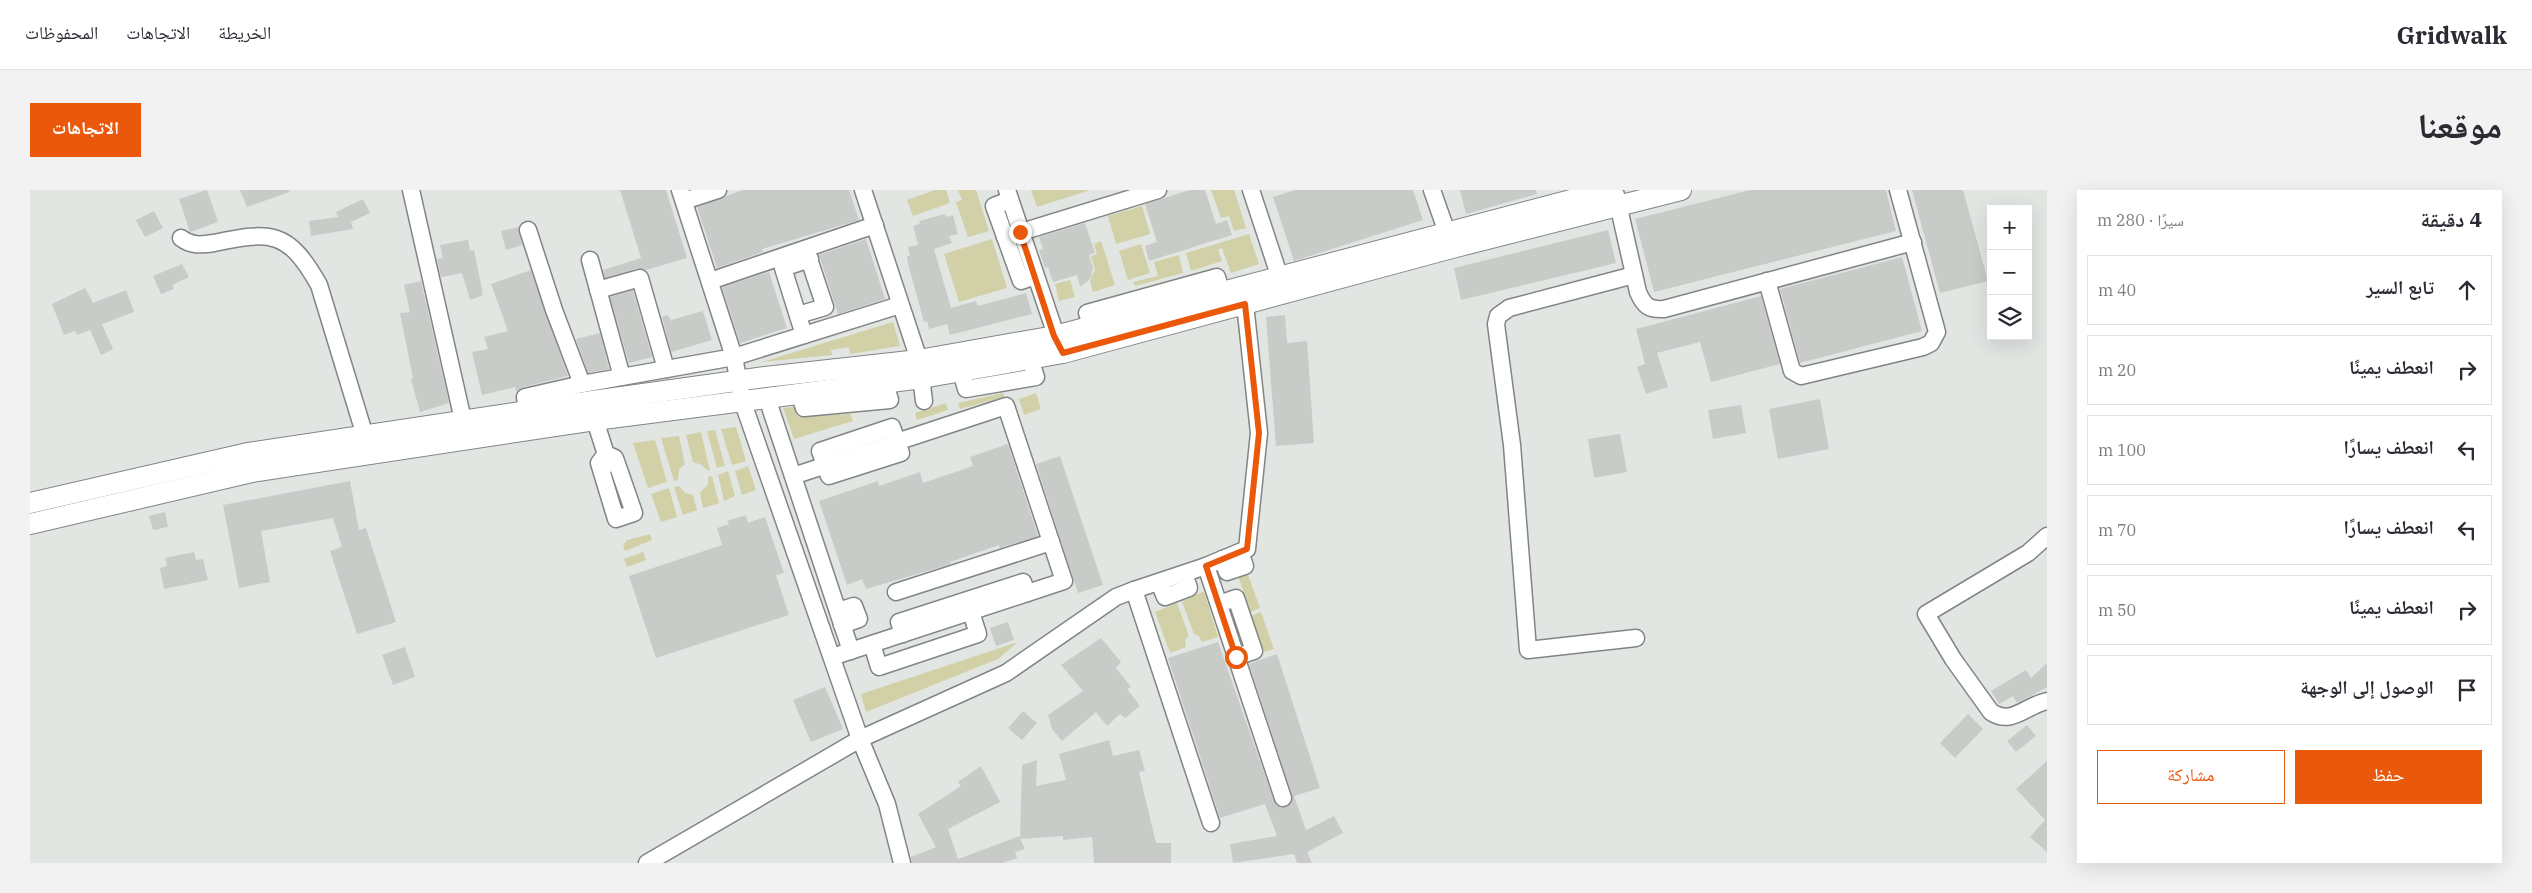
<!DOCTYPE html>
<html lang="ar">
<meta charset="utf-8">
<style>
body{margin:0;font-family:"IBM Plex Serif","Noto Naskh Arabic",serif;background:#f2f2f3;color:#2b2b33;direction:rtl}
.controls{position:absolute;right:15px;top:15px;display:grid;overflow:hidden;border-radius:0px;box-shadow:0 5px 20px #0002}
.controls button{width:45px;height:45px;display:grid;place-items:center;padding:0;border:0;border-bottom:1px solid #e1e1e2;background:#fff;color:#2b2b33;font:25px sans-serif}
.stop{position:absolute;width:15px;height:15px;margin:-11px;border:4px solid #ea580c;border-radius:50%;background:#fff}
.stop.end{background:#ea580c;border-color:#fff;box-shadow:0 1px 5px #0008}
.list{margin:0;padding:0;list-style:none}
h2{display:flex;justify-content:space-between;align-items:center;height:65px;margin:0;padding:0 20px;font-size:21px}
h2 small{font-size:16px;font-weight:400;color:#7c7c81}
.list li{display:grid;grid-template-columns:32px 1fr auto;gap:15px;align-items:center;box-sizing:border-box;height:70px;margin:0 10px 10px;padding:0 10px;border:1px solid #e1e1e2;border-radius:0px}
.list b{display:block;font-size:19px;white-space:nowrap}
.list em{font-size:16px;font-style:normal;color:#7c7c81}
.actions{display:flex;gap:10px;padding:15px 20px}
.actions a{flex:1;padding:11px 0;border:1px solid #ea580c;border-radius:0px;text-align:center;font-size:18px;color:#ea580c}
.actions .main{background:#ea580c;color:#fff}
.icon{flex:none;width:28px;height:28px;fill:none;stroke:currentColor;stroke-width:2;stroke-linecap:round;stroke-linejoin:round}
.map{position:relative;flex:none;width:2017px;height:673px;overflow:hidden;direction:ltr;border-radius:0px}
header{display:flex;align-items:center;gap:30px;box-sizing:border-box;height:70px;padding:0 25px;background:#fff;border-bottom:1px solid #e1e1e2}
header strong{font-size:24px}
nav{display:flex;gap:28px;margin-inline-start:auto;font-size:18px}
.intro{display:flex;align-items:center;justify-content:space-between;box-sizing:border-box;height:120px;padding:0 30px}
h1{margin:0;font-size:35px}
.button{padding:12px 22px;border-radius:0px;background:#ea580c;color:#fff;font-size:18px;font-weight:700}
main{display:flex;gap:30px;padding:0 30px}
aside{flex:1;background:#fff;border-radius:0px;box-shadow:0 5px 20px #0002}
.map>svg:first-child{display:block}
</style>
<header>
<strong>Gridwalk</strong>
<nav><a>الخريطة</a><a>الاتجاهات</a><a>المحفوظات</a></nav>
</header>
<div class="intro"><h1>موقعنا</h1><a class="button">الاتجاهات</a></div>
<main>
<aside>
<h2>4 دقيقة<small>سيرًا · 280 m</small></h2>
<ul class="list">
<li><svg class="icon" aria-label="ahead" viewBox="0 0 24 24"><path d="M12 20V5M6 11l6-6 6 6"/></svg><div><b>تابع السير</b></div><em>40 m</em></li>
<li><svg class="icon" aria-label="right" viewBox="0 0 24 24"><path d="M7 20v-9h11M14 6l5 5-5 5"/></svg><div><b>انعطف يمينًا</b></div><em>20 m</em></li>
<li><svg class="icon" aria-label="left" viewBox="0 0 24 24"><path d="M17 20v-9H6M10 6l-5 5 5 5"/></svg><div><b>انعطف يسارًا</b></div><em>100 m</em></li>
<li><svg class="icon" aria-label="left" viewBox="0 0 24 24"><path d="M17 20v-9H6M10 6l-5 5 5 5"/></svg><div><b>انعطف يسارًا</b></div><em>70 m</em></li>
<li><svg class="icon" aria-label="right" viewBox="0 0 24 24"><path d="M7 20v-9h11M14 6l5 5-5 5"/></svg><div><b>انعطف يمينًا</b></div><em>50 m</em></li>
<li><svg class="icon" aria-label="arrive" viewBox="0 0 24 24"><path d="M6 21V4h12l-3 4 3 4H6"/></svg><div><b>الوصول إلى الوجهة</b></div></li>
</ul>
<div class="actions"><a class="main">حفظ</a><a>مشاركة</a></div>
</aside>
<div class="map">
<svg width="2017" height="673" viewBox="0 0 2017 673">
<rect width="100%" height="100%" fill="#e2e6e3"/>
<g fill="#d1d0a7">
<polygon points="905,0 916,0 920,13 883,26 877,10"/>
<polygon points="928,0 946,0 959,41 938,47 926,12 932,10"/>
<polygon points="1001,0 1060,0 1007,17"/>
<polygon points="1181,0 1204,0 1216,38 1204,41 1199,26 1191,28"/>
<polygon points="1112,16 1120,44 1086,54 1078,26"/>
<polygon points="1219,44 1229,74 1201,83 1192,58 1188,60 1192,71 1161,81 1156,63"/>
<polygon points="962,49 977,98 929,112 914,64"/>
<polygon points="1071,51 1085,95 1063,102 1060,91 1065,80 1061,66 1067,64 1064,54"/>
<polygon points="1111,54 1120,83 1098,90 1089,61"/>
<polygon points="1149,65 1153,83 1105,96 1103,92 1128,86 1124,72"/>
<polygon points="1040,90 1045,107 1029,111 1025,94"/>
<polygon points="863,132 870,156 820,164 819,157 801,160 802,165 732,172"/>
<polygon points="973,203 974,207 930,219 928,213"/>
<polygon points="1006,203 1011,219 994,225 989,209"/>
<polygon points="916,213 918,220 887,230 885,223"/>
<polygon points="764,217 768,227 820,224 823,231 764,249 753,218"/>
<polygon points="706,237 716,271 702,275 691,239"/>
<polygon points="685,240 695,276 687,278 677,241"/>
<polygon points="671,242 680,281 677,280 672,275 663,272 656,245"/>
<polygon points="649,246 655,274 649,279 648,290 644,291 631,248"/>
<polygon points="625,250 637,292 618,298 603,253"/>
<polygon points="718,276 726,300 712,305 705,281"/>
<polygon points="698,281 705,306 694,311 688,285"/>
<polygon points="682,286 689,313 673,318 670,303 678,294 678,287"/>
<polygon points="649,296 655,303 663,305 667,320 653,325 644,297"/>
<polygon points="639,298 647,327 631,332 621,304"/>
<polygon points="620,344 622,350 595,361 593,356 597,350"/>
<polygon points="613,362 616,370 597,377 594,369"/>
<polygon points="1217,382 1230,418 1220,422 1208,385"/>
<polygon points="1174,401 1188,447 1172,452 1169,446 1164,444 1152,412"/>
<polygon points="1147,413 1159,446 1155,450 1156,457 1140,463 1125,422"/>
<polygon points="1231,422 1244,459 1234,462 1221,426"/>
<polygon points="988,452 968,469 836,522 831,504"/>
</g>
<g fill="#c8cbc7">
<polygon points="177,0 188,32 160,42 149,9"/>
<polygon points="210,0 259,0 260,2 217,17"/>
<polygon points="590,0 636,0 657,68 616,80 607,78 575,88 573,80 611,68"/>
<polygon points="712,0 819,0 829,30 732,59 733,62 687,78 667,17"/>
<polygon points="1160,0 1175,0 1186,34 1197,30 1202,45 1119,71 1115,56 1127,52 1115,14"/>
<polygon points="1265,0 1383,0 1393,30 1264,71 1243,7"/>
<polygon points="1430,0 1506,0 1507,4 1436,24"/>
<polygon points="1720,0 1856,0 1866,41 1624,102 1605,29"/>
<polygon points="1882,0 1933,0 1958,91 1910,103"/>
<polygon points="333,9 340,23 321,32 323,39 281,46 279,31 308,27 306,22"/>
<polygon points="124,21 133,38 115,47 106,30"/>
<polygon points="915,24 916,27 923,25 928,44 919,46 922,53 904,59 921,118 946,111 948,116 996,103 1002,124 920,145 917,134 899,139 897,131 894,132 878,74 877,66 880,66 878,57 888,55 883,36 890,34 889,31"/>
<polygon points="1055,33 1065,63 1059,65 1063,77 1061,88 1050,97 1047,85 1023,92 1018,77 1015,78 1009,60 1013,59 1009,47"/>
<polygon points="489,37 492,55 476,60 471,41"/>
<polygon points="1578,40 1586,73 1431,110 1424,78"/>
<polygon points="836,49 855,109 808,124 789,65"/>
<polygon points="438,50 440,61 444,60 453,105 440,110 432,83 411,87 407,69 413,68 410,55"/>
<polygon points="1872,67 1892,141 1770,173 1750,99"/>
<polygon points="152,74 159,87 142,95 144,99 131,104 123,86"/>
<polygon points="501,80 538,186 493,197 486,202 485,197 452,205 442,162 458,159 454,147 478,141 461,94"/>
<polygon points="739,82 757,138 710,153 692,97"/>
<polygon points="391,91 419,213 390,222 381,189 383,188 370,123 380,122 374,95"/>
<polygon points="55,98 63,113 96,100 104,122 72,134 83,159 71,165 60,140 47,145 45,141 34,145 22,114"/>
<polygon points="603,100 622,167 599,173 580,107"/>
<polygon points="1731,106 1750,174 1681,192 1670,152 1627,163 1638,197 1616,204 1607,177 1615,174 1606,139"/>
<polygon points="673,121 682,150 641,162 632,127 637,125 641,130"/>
<polygon points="1255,125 1257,153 1277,151 1284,253 1246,256 1236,127"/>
<polygon points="570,143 579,179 558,183 546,149"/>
<polygon points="1790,209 1799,259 1748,269 1739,219"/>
<polygon points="1711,215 1716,243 1683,249 1678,220"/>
<polygon points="1590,244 1597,282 1564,288 1558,249"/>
<polygon points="978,254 1008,346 970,358 969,355 920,372 921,374 836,399 832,389 817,395 789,311 848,291 849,296 890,282 893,293 943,276 940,267"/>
<polygon points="1030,266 1073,395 1048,403 1006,274"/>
<polygon points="320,291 329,340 336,338 366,432 327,444 300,361 312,357 303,328 231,341 240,392 209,398 193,315"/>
<polygon points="135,322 138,337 123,340 119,326"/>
<polygon points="716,325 718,333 735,327 754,383 746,385 759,425 626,468 599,386 692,355 687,338 699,334 697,331"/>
<polygon points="164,362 166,370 173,369 178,390 134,399 130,378 137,376 135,368"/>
<polygon points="978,432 984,450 966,456 960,438"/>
<polygon points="1071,448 1091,472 1086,478 1101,497 1097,499 1110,516 1095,528 1090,524 1077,536 1066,522 1032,551 1022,539 1018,525 1053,501 1031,475"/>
<polygon points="1188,452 1244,611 1251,618 1261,614 1262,605 1219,474 1247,464 1290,598 1264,606 1276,640 1304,626 1313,643 1277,662 1282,673 1267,673 1264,664 1203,673 1200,654 1247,646 1235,614 1190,628 1138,468"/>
<polygon points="375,457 385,487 363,495 352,465"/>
<polygon points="2017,473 2017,497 1987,513 1983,506 1969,514 1961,501 1996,480 2001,488"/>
<polygon points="795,497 813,539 781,552 763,510"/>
<polygon points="993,521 1007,533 992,550 978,538"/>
<polygon points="1938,524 1953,539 1925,568 1910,553"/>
<polygon points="1997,535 2006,546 1986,562 1977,551"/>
<polygon points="1079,550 1083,566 1109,560 1115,581 1109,582 1126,653 1141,653 1141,673 1064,673 1062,647 1033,650 1033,646 990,649 992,575 1007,570 1006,596 1036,590 1029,564"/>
<polygon points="2017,571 2017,662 2000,647 2015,630 1986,599"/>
<polygon points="951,576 970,612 918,639 928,669 989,646 995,659 985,662 987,668 972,673 882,673 881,667 906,657 888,624 931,596 928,592"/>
</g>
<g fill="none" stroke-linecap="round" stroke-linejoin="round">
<g stroke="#818583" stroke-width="19">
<g id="minor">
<polyline points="381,0 433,230"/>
<polyline points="650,0 704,167 712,210 830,549 857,614 872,673"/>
<polyline points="833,0 889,170 894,211"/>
<polyline points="977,0 1030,157"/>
<polyline points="1221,0 1253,97"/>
<polyline points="1402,0 1421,54"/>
<path d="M1586,5l22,97c6,14 11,18 26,17l249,-67"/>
<polyline points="980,10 964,16 991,91 1005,86"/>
<polyline points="654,11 688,0"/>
<polyline points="498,40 524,120 552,194"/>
<polyline points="975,47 1128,0"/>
<path d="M151,48c10,8 20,7 33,5 57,-12 74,-13 105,42l46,151"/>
<polyline points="560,70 592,187"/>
<polyline points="1604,85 1479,118 1468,126 1466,134 1482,255 1498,460 1606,448"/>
<polyline points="680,91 845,35"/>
<polyline points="1737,91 1762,181 1771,186 1893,157 1901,153 1907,142 1868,0"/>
<polyline points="568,100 610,88 636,179"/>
<polyline points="768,125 795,117 776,60"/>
<polyline points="1062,136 1057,123 1187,87 1191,101"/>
<polyline points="774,145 753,78 780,69"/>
<polyline points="931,181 936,199 1006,187 1000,169"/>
<polyline points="769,203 774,218 860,210 855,193"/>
<polyline points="740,217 821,461"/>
<polyline points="497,220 495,207 552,194 704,167 870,115"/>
<polyline points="565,230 579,274"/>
<polygon points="862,237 871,263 799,286 790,261"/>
<polygon points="576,264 585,268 604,323 586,329 569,273"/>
<polyline points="763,286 976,216 1034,391 802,467"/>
<path d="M2017,346l-19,17 -102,61 27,45 38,53c21,14 35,-7 56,-11"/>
<polyline points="1192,369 1197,382 1215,376 1210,362"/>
<polyline points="1176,376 1217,359 1229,243 1215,114"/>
<polyline points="1129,392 1135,407 1159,398 1154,384"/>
<polyline points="866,402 1021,352"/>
<polyline points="1189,414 1206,408 1224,461 1206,467"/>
<polyline points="808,421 824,416 829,429 812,435"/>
<polyline points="873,444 869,432 993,392 997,403"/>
<polyline points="842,454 849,477 948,444 941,422"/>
<polyline points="1181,633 1104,400 1176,376 1253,608"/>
<polyline points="617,673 830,549 976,483 1086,407 1104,400"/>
</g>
</g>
<g stroke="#818583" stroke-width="22">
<g id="tertiary">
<polyline points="0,313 218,263 563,211 735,187 889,170 1025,146 1579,0"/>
<polyline points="0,334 222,282 565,230 892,188 1033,163 1422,58 1651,0"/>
</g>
</g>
<use href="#minor" stroke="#fff" stroke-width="16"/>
<use href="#tertiary" stroke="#fff" stroke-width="20"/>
</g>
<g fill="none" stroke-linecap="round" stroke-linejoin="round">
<polyline stroke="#ea580c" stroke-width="6" points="990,42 1024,146 1033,163 1215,114 1229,243 1217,359 1176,376 1206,467"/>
</g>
</svg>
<div class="controls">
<button>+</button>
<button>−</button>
<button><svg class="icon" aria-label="layers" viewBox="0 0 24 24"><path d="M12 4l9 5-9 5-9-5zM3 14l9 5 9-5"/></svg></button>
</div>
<div class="stop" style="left:1206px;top:467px"></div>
<div class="stop end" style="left:990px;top:42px"></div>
</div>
</main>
